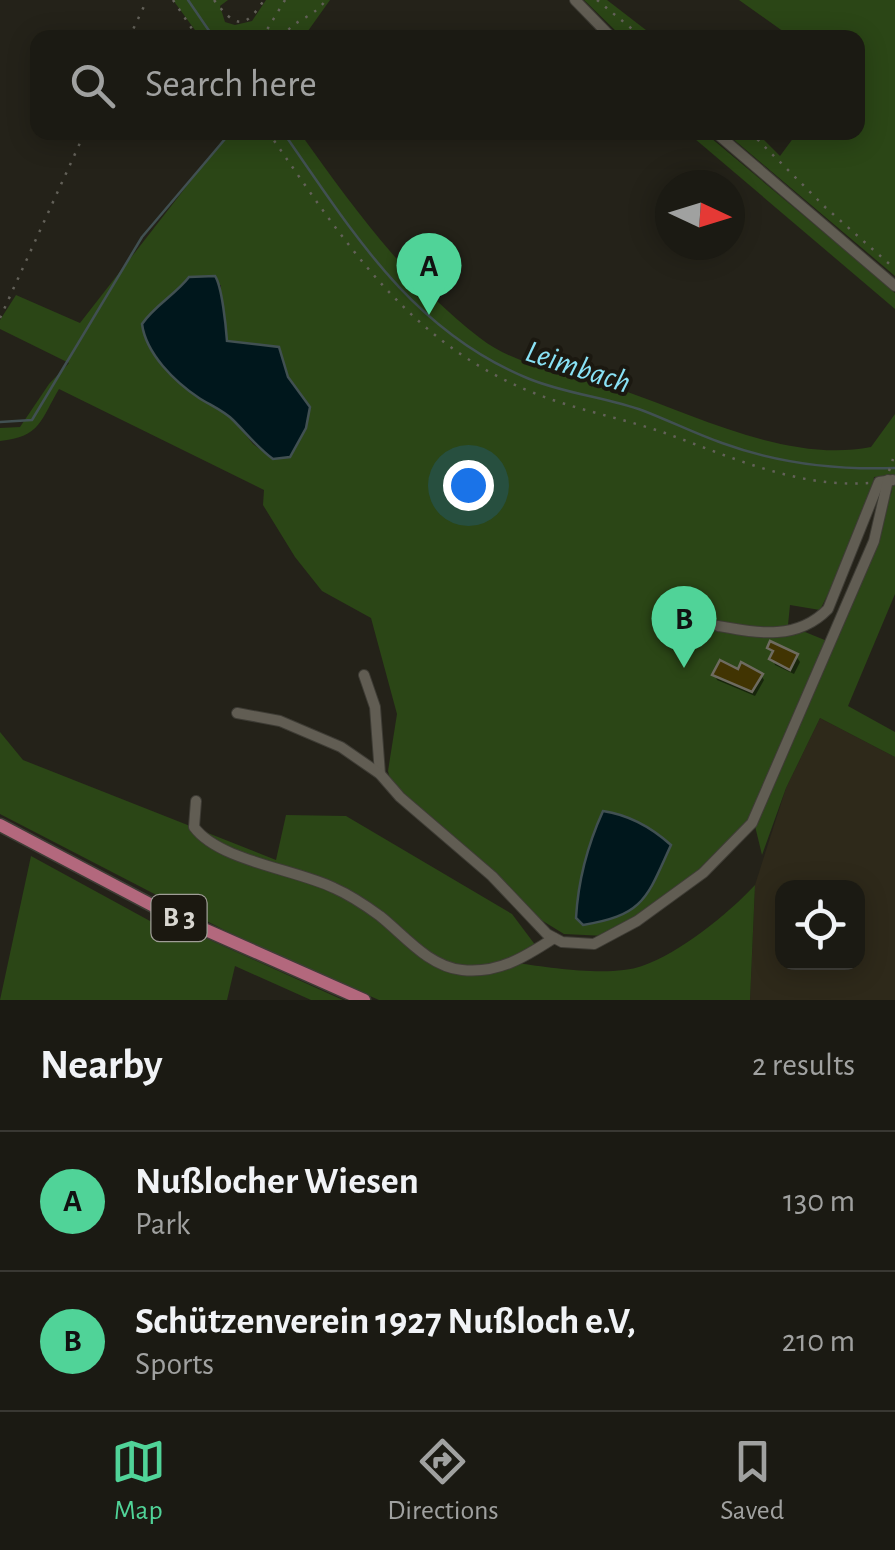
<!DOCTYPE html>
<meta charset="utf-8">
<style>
body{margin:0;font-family:"Alegreya Sans",sans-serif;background:#24231c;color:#f1f3f6}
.controls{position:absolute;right:30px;bottom:30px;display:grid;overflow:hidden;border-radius:20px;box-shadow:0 5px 25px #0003}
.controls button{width:90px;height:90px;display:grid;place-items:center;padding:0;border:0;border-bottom:2px solid #393833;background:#1b1a13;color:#f1f3f6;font:50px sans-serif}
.compass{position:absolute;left:655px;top:170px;width:90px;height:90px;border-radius:50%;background:#1b1a13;box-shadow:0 5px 25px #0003;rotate:94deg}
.you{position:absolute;left:468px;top:485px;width:35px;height:35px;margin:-25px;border:8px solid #fff;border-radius:50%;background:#1a73e8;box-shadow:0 0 0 15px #1a73e833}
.badge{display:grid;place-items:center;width:65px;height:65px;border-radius:50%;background:#50d398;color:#111;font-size:32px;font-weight:700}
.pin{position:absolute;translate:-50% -82px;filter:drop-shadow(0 2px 5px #0008)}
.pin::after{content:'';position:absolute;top:52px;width:35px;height:30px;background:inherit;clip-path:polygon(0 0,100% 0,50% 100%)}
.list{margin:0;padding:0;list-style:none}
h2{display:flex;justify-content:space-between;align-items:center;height:130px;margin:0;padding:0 40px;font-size:42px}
h2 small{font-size:32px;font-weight:400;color:#a0a1a0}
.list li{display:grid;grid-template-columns:65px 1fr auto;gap:30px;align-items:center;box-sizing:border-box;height:140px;padding:0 40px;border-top:2px solid #393833}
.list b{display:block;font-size:38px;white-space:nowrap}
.list p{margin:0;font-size:32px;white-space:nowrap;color:#a0a1a0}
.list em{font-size:32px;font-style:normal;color:#a0a1a0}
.icon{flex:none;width:55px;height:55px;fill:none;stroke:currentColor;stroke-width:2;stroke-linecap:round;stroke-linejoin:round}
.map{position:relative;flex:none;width:895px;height:1000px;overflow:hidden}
.search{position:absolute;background:#1b1a13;box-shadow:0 5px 25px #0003;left:30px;right:30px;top:30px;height:110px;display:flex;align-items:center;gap:25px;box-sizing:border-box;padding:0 35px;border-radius:20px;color:#a0a1a0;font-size:38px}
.sheet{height:410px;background:#1b1a13}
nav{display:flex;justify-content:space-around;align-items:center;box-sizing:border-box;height:140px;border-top:2px solid #393833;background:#1b1a13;font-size:28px;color:#a0a1a0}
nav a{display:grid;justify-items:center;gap:5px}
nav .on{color:#50d398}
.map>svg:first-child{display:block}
</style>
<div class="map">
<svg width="895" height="1000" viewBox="0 0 895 1000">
<rect width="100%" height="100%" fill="#242219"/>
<path fill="#2e291a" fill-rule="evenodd" d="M820,718l75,39v243h-145l5,-115 31,-97zM782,888h76v74h-76z"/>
<g fill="#2b4616" fill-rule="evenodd">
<polygon points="173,0 228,0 220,6 225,22 235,25 252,21 266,0 330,0 303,38 200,37"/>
<polygon points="584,0 607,0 655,37 622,37"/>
<polygon points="739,0 895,0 895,276 726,133 757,133 780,156 797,133 858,132 858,38 791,37"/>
<path d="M228,133h72c53,74 106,148 180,205 40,31 95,35 142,52 75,26 167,73 249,57l24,-33v180l-47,112 47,26v25l-75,-39 -34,70 -24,67 -7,-29 -104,82 -46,28 -41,-2 -31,-19 -142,-132 -3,-12 9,-57 -26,-96 -49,-27 -27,-34 -32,-52 1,-15 -205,-101c-18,30 -18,48 -59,52v-13l20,-1 29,-43 20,-21 -69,-34v-9l16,-25 64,28zM221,285v24l5,32 53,6 9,30 22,31 -37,51 -20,-15 -21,-26 -48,-31 -34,-37 1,-38 25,-19zM891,476l1,15 -60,152 -44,-18 2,-20 30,5c20,-41 49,-87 54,-133z"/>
<polygon points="688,133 705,133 882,281 895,293 895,309"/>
<path d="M0,732l23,28 253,100 10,-45 60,1 166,98 27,36 -21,13c32,5 94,14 124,3 38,-13 86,-52 113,-81l-5,115h-371l-126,-55 -253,-131z"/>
<polygon points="31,856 183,939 188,930 343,1000 311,1000 235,966 227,1000 0,1000"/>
</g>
<g fill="#00171c" stroke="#415052" stroke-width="2.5">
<path d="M215,276c7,10 11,51 12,65l52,6 9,30 22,30 -4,21 -16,29 -17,2c-16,-12 -26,-25 -40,-39 -9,-9 -23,-15 -34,-22 -24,-16 -53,-44 -57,-74 13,-19 33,-29 47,-47z"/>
<path d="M603,811c27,4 48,16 68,34 -24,52 -26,70 -88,80l-7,-7c2,-36 12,-74 27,-107z"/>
</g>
<g fill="#0007">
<polygon points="689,616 693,639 683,642 680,636"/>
<polygon points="770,648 796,656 800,662 794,674 775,665"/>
<polygon points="739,673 761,675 764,680 755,696 717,680 715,675"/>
</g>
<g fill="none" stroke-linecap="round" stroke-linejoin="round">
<g stroke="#415052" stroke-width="2.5">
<polyline points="188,0 214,38"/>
<path d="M283,132c69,99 128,198 244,246 38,16 79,19 117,33 26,10 52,23 78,32 55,20 115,27 173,25"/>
<polyline points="0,422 32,420 142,237 231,132"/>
</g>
</g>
<g fill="#413402" stroke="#6e6b60" stroke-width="2.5">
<polygon points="690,610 694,626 690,627 691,634 677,637 672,615"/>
<polygon points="770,641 798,654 790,670 769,659 773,651 767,648"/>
<polygon points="720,660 738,669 741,662 763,674 752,692 712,675"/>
</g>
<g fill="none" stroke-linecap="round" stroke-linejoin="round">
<g stroke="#3e3c35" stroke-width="12">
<g id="minor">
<polyline points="575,0 612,38"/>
<polyline points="715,132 895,286"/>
<path d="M718,626c39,7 79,15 110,-17l51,-127 14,-2"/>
<polyline points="364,675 375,707 380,774"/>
<polyline points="237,713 280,721 341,747 380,774 400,797 492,876 547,934 562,942 594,944 637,921 703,873 752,823 874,541 888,480"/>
<path d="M196,801l-2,26c25,34 101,42 140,61 16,7 31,17 46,28 24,19 49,51 82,54 36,4 63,-13 92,-32"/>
</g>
</g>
<g stroke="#3e3c35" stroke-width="15">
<polyline id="major" points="0,825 163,911 364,1000"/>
</g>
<g stroke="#636159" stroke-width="2.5" stroke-dasharray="2.5 8" stroke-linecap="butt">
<polyline points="173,0 198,38"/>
<path d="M214,0c21,27 30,31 50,0"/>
<polyline points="597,0 643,38"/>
<polyline points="129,38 147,0"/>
<polyline points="262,38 285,0"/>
<path d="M282,38c13,-21 28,-17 44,-38"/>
<path d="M268,132c75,107 139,211 266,261 42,17 88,25 131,40 66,24 132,55 204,50"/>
<polyline points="750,132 825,207 895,269"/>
<polyline points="0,318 85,132"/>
<polyline points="889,471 893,459"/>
</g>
<use href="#minor" stroke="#615d53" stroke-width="10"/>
<use href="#major" stroke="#b3687d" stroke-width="12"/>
</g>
<g text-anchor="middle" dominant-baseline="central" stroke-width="8" stroke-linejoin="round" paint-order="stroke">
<rect fill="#1b1810" stroke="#9f9d96" stroke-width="2.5" x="151.5" y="895" width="55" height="46" rx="8"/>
<g font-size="28" font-weight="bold" fill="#d8d6d0">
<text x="179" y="918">B 3</text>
</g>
<g font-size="32" font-style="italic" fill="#89e2f6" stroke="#1b1810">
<text transform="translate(578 367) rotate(18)">Leimbach</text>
</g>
</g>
</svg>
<div class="controls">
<button><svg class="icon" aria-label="locate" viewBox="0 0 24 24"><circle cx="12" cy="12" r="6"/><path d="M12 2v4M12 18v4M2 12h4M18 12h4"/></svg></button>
</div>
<svg class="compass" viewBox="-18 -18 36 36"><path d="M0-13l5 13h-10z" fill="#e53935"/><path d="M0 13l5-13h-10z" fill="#a0a1a0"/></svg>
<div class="you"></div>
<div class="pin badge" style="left:429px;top:315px">A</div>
<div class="pin badge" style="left:684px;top:668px">B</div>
<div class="search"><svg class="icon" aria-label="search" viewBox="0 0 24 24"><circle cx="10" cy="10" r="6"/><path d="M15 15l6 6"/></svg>Search here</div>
</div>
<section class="sheet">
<h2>Nearby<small>2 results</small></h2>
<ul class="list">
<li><span class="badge">A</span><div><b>Nußlocher Wiesen</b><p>Park</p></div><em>130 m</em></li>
<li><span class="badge">B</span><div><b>Schützenverein 1927 Nußloch e.V,</b><p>Sports</p></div><em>210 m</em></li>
</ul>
</section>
<nav>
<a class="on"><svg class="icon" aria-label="map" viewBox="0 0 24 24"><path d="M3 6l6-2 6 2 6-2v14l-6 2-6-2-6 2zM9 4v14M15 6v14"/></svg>Map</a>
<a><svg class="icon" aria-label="directions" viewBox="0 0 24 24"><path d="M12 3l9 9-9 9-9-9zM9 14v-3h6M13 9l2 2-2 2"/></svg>Directions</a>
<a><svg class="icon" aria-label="saved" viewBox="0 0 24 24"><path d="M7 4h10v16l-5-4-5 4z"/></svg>Saved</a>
</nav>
